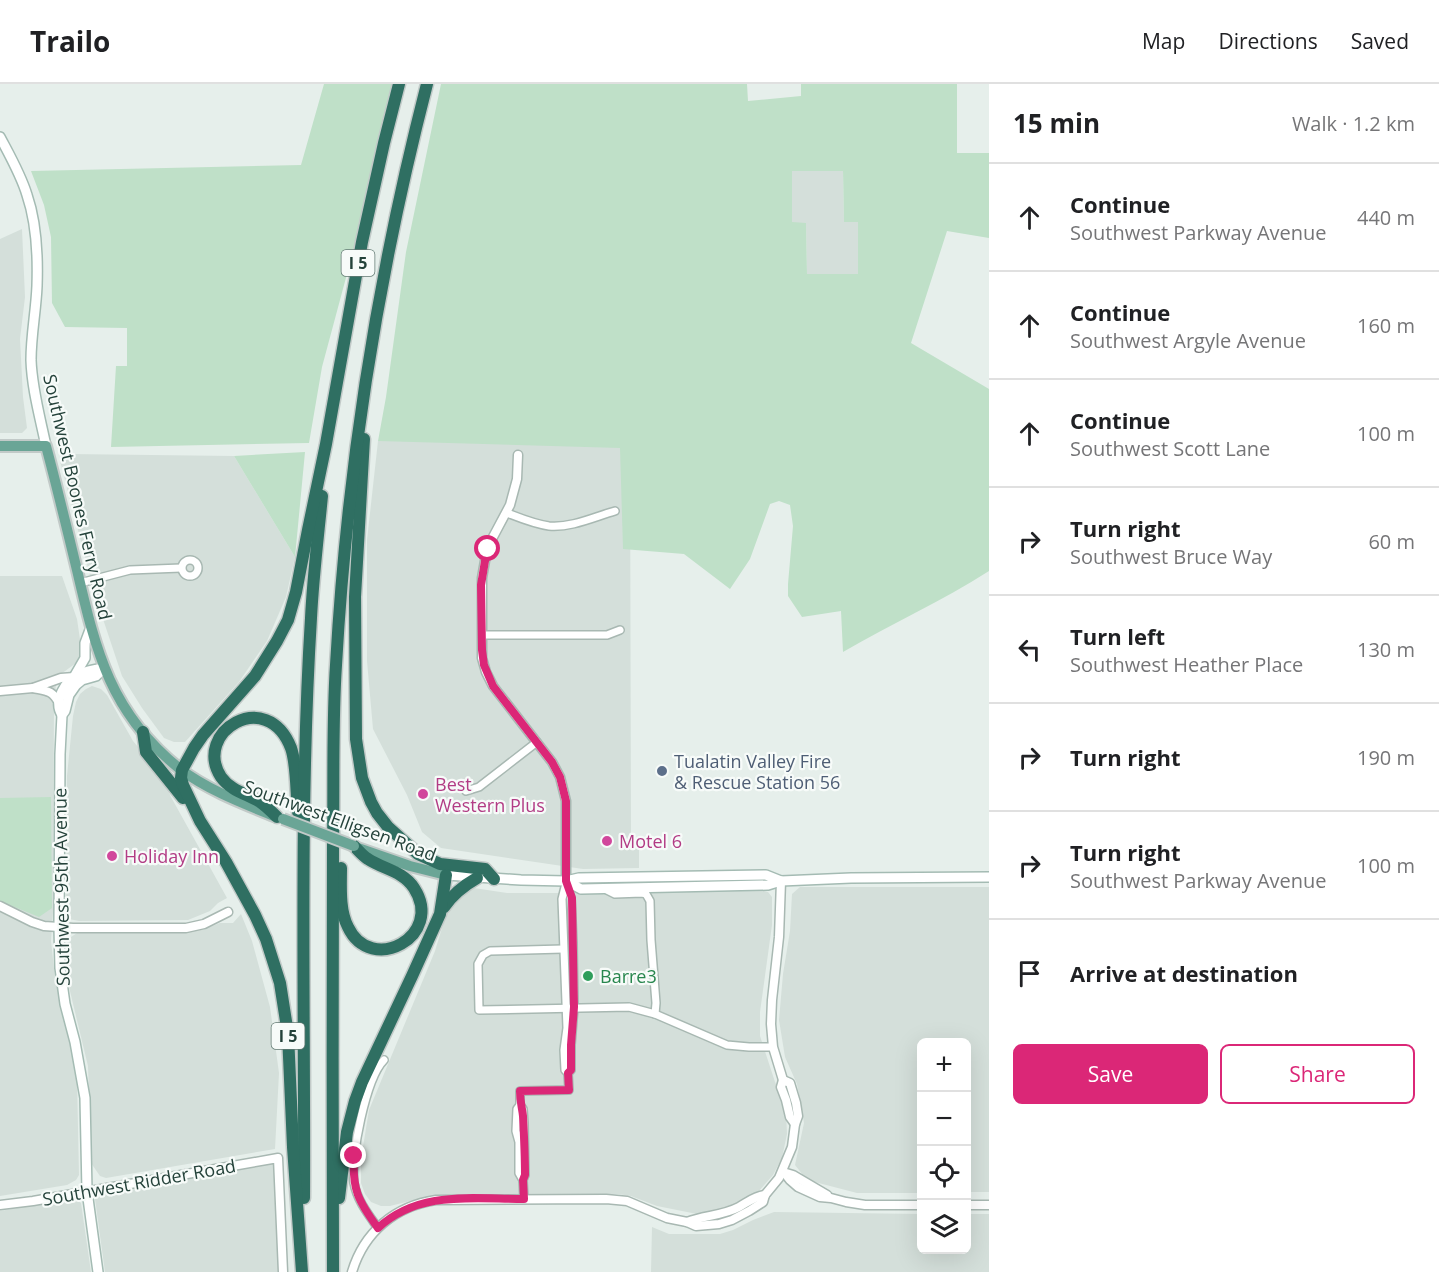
<!DOCTYPE html>
<meta charset="utf-8">
<style>
body{margin:0;font-family:"Open Sans",sans-serif;background:#f6f6f6;color:#202124}
.controls{position:absolute;right:18px;bottom:18px;display:grid;overflow:hidden;border-radius:9px;box-shadow:0 6px 24px #0002}
.controls button{width:54px;height:54px;display:grid;place-items:center;padding:0;border:0;border-bottom:2px solid #e0e0e0;background:#fff;color:#202124;font:30px sans-serif}
.stop{position:absolute;width:18px;height:18px;margin:-14px;border:4px solid #db2777;border-radius:50%;background:#fff}
.stop.end{background:#db2777;border-color:#fff;box-shadow:0 2px 6px #0008}
.list{margin:0;padding:0;list-style:none}
h2{display:flex;justify-content:space-between;align-items:center;height:78px;margin:0;padding:0 24px;font-size:26px}
h2 small{font-size:20px;font-weight:400;color:#757577}
.list li{display:grid;grid-template-columns:39px 1fr auto;gap:18px;align-items:center;box-sizing:border-box;height:108px;padding:0 24px;border-top:2px solid #e0e0e0}
.list b{display:block;font-size:22px;white-space:nowrap}
.list p{margin:0;font-size:20px;white-space:nowrap;color:#757577}
.list em{font-size:20px;font-style:normal;color:#757577}
.actions{display:flex;gap:12px;padding:18px 24px}
.actions a{flex:1;padding:14px 0;border:2px solid #db2777;border-radius:9px;text-align:center;font-size:21px;color:#db2777}
.actions .main{background:#db2777;color:#fff}
.icon{flex:none;width:33px;height:33px;fill:none;stroke:currentColor;stroke-width:2;stroke-linecap:round;stroke-linejoin:round}
.map{position:relative;flex:none;width:989px;height:1188px;overflow:hidden}
header{display:flex;align-items:center;gap:36px;box-sizing:border-box;height:84px;padding:0 30px;background:#fff;border-bottom:2px solid #e0e0e0}
header strong{font-size:28px}
nav{display:flex;gap:33px;margin-inline-start:auto;font-size:21px}
main{display:flex}
aside{flex:1;background:#fff}
.map>svg:first-child{display:block}
</style>
<header>
<strong>Trailo</strong>
<nav><a>Map</a><a>Directions</a><a>Saved</a></nav>
</header>
<main>
<div class="map">
<svg width="989" height="1188" viewBox="0 0 989 1188">
<rect width="100%" height="100%" fill="#e6efeb"/>
<g fill="#d4dfda">
<polygon points="792,87 843,87 844,138 858,138 858,190 807,190 806,139 792,139"/>
<polygon points="22,145 25,213 20,255 23,313 27,344 22,349 0,349 0,155"/>
<polygon points="630,355 631,758 639,758 639,784 583,785 441,764 422,748 407,711 373,645 367,577 367,456 378,357"/>
<polygon points="68,370 234,372 295,473 286,513 267,557 239,598 185,658 174,658 164,654 142,624 122,592 95,511 60,377 62,371"/>
<polygon points="0,492 62,492 77,535 82,569 76,579 61,590 56,601 54,621 53,828 51,857 55,893 73,970 77,995 79,1091 76,1096 67,1101 0,1112"/>
<polygon points="92,602 101,605 107,611 133,657 160,689 171,713 227,814 218,819 210,827 188,836 79,837 69,835 66,829 67,717 67,692 73,632 76,618 80,610 86,605"/>
<polygon points="800,803 989,803 989,1108 967,1108 966,958 922,958 921,1109 857,1109 807,1096 795,1081 804,1039 797,1000 785,973 779,936 783,890 790,847 792,810"/>
<polygon points="474,804 507,809 598,809 611,812 648,807 763,807 768,808 772,813 772,841 760,928 760,952 775,998 782,1013 786,1028 787,1050 782,1074 773,1091 758,1108 736,1122 719,1127 697,1130 657,1122 631,1112 618,1110 443,1111 418,1115 390,1122 381,1122 371,1118 365,1110 361,1099 361,1075 369,1026 435,867 448,824 463,806"/>
<polygon points="241,830 252,857 270,923 279,989 275,1065 106,1094 100,1092 91,1079 88,982 69,903 66,866 68,855 77,849 163,848 202,846 220,839 233,839"/>
<polygon points="270,1078 274,1082 279,1188 105,1188 95,1115 100,1109"/>
<polygon points="70,1115 75,1115 81,1119 91,1188 0,1188 0,1127"/>
<polygon points="774,1128 921,1130 922,1166 966,1166 967,1130 989,1130 989,1188 651,1188 652,1143 669,1150 720,1150 733,1146 753,1136"/>
</g>
<g fill="#bfe0c8" fill-rule="evenodd">
<polygon points="324,0 398,0 322,283 309,359 111,363 116,282 127,282 127,244 65,243 52,219 51,153 44,121 31,87 301,81"/>
<path d="M441,0h306l1,17 53,-5v-12h156v69h32v85l-42,-7 -36,112 78,46v182c-47,30 -98,53 -146,81l-2,-41 -39,6 -14,-21v-12l5,-58 -3,-21 -11,-4 -9,3 -20,55 -20,30 -46,-35 -61,-5 -3,-101 -242,-7 8,-44 20,-145zM792,87h51l1,51h14v52h-51l-1,-51 -14,-1z"/>
<polygon points="305,368 295,473 234,372"/>
<polygon points="51,713 52,824 39,833 0,817 0,714"/>
</g>
<g fill="none" stroke-linecap="round" stroke-linejoin="round">
<g stroke="#a8b8b2" stroke-width="10">
<g id="minor">
<path d="M507,429c13,5 27,11 42,13 22,2 45,-9 66,-15"/>
<circle cx="190" cy="484" r="8"/>
<polyline points="80,499 130,486 181,484"/>
<polyline points="482,551 607,551 620,546"/>
<polyline points="466,707 479,703 537,658"/>
<polyline points="566,799 562,815 567,944 564,966 565,986 568,989"/>
<polyline points="607,806 615,810 642,809 646,810 650,817 651,856 656,919 655,930"/>
<polyline points="563,865 490,867 483,871 478,880 479,926 629,923 655,930 727,961 749,963 773,963"/>
<polyline points="520,1021 517,1025 516,1047 519,1058 519,1089 523,1096"/>
<polyline points="524,1115 523,1096 525,1091 524,1039 523,1025 520,1021 520,1007 569,1006 568,989 571,986 571,961 574,923 573,859 571,814 566,797"/>
<path d="M378,1144c-10,-14 -21,-28 -24,-45 -4,-25 12,-105 30,-123"/>
</g>
</g>
<g stroke="#a8b8b2" stroke-width="11">
<g id="tertiary">
<polyline points="518,371 517,395 510,421 493,453 486,471 482,494 482,574 486,588 493,602 552,678 560,693 566,717 566,797"/>
<path d="M33,604c14,3 19,2 26,15"/>
<polyline points="0,607 33,604 61,594 74,593"/>
<polyline points="781,797 779,853 772,916 771,940 773,963 783,996 781,1003 786,1016 790,1033 795,1040"/>
<polyline points="0,822 32,838 44,842 73,844 186,844 204,840 228,828"/>
<polyline points="783,1087 790,1096 798,1103 820,1113 831,1114 846,1118 865,1121 922,1121"/>
<polyline points="783,1088 793,1091 827,1111"/>
<polyline points="0,1121 33,1117 278,1074 283,1188"/>
<polyline points="966,1121 989,1121"/>
<path d="M687,1138c17,-7 35,-6 52,-15 9,-5 16,-11 26,-12"/>
<path d="M352,1188c12,-40 43,-66 84,-72l170,-1 21,2 40,17 20,4 9,4 23,-2 13,-4 17,-9 14,-9 2,-7 14,-17 13,-31 3,-23 3,-8 -2,-13 -6,-20 -7,-3"/>
</g>
</g>
<g stroke="#a4bbb3" stroke-width="12">
<g id="secondary">
<path d="M0,53c10,19 21,38 27,58 10,29 11,62 10,91 -1,25 -6,49 -6,74 1,29 9,57 15,86"/>
<polyline points="74,593 85,574 85,559 91,543"/>
<path d="M62,631c-9,-14 3,-35 18,-41 7,-4 16,-5 24,-6"/>
<polyline points="446,791 521,796 566,797 579,794 766,791 781,797"/>
<polyline points="566,797 581,805 768,801 781,797 851,794 989,793"/>
<polyline points="98,1188 87,1107 85,1014 75,958 65,920 60,884 59,843 60,670 62,631 65,627 69,611 76,601 82,596 96,592 104,584"/>
</g>
</g>
<g stroke="#c2cac8" stroke-width="14">
<g id="primary">
<path d="M0,362h46c11,41 21,83 31,124 19,82 34,144 103,199 28,21 62,34 94,47"/>
<polyline points="355,763 410,782 446,791"/>
</g>
</g>
<g stroke="#c2cac8" stroke-width="15">
<g id="motorway">
<polyline points="364,355 355,513 356,655 362,694 371,718 377,729 388,743 418,770 440,780 485,785 494,795"/>
<polyline points="143,648 146,668 183,714"/>
<path d="M277,733c-5,-5 -11,-11 -17,-15 -13,-8 -29,-11 -39,-25 -29,-45 46,-91 70,-29 6,17 5,46 7,64"/>
<path d="M341,784c0,18 -2,42 7,59 23,49 97,9 66,-39 -11,-17 -31,-19 -46,-29 -5,-3 -9,-8 -14,-13"/>
<path d="M444,823c9,-13 19,-21 33,-29"/>
<path d="M304,1114c1,-193 -5,-387 7,-580 2,-41 7,-81 11,-122"/>
<polyline points="339,1114 347,1048 355,1017 362,998 412,892 440,830 446,791"/>
<polyline points="302,1188 293,1063 288,950 280,899 266,855 255,831 226,778 200,737 183,701 181,694 182,686 194,664 203,651 255,592 277,557 288,536 296,508 308,446 326,360 362,158 384,59 399,0"/>
<path d="M333,1188c0,-142 -1,-285 0,-427 1,-60 -1,-120 3,-180 11,-196 42,-391 91,-581"/>
</g>
</g>
<use href="#minor" stroke="#fff" stroke-width="7"/>
<use href="#tertiary" stroke="#fff" stroke-width="8"/>
<use href="#secondary" stroke="#fff" stroke-width="9"/>
<use href="#primary" stroke="#6aa596" stroke-width="10"/>
<use href="#motorway" stroke="#2f6f62" stroke-width="12"/>
<g stroke="#c2cac8" stroke-width="14" stroke-linecap="butt">
<polyline id="primary-bridge" points="283,735 354,762"/>
</g>
<use href="#primary-bridge" stroke="#6aa596" stroke-width="10"/>
</g>
<g fill="none" stroke-linecap="round" stroke-linejoin="round">
<path stroke="#db2777" stroke-width="8" d="M354,1072c-2,33 4,45 24,72 41,-38 94,-29 146,-29l-1,-19 2,-5c0,-20 -1,-40 -2,-59 -1,-9 -3,-14 -3,-25l49,-1 -1,-17 3,-3v-25l3,-38 -2,-109 -6,-17v-80l-6,-24 -8,-15 -59,-76 -9,-21 -2,-15 -1,-65 5,-30 2,-6"/>
</g>
<circle fill="#5c6f8a" stroke="#f7fbf9" stroke-width="2" cx="662" cy="687" r="6"/>
<g fill="#d1479c" stroke="#f7fbf9" stroke-width="2">
<circle cx="423" cy="710" r="6"/>
<circle cx="607" cy="757" r="6"/>
<circle cx="112" cy="772" r="6"/>
</g>
<circle fill="#2e9e5b" stroke="#f7fbf9" stroke-width="2" cx="588" cy="892" r="6"/>
<g text-anchor="middle" dominant-baseline="central" stroke-width="4.5" stroke-linejoin="round" paint-order="stroke">
<g fill="#f7fbf9" stroke="#637a73" stroke-width="1.5">
<rect x="341.5" y="166" width="33" height="26" rx="4.5"/>
<rect x="271.5" y="939" width="33" height="26" rx="4.5"/>
</g>
<g font-size="16" font-weight="bold" fill="#24423a">
<text x="358" y="179">I 5</text>
<text x="288" y="952">I 5</text>
</g>
<g font-size="18" fill="#24423a" stroke="#f7fbf9">
<text transform="translate(78 413) rotate(77)">Southwest Boones Ferry Road</text>
<text transform="translate(340 736) rotate(20)">Southwest Elligsen Road</text>
<text transform="translate(61 803) rotate(-91)">Southwest 95th Avenue</text>
<text transform="translate(139 1098) rotate(-10)">Southwest Ridder Road</text>
</g>
<g font-size="18" fill="#4e5e75" stroke="#f7fbf9" text-anchor="start">
<text x="674" y="677">Tualatin Valley Fire<tspan x="674" dy="21">&amp; Rescue Station 56</tspan></text>
</g>
<g font-size="18" fill="#b23c85" stroke="#f7fbf9" text-anchor="start">
<text x="435" y="700">Best<tspan x="435" dy="21">Western Plus</tspan></text>
<text x="619" y="757">Motel 6</text>
<text x="124" y="772">Holiday Inn</text>
</g>
<g font-size="18" fill="#27864d" stroke="#f7fbf9" text-anchor="start">
<text x="600" y="892">Barre3</text>
</g>
</g>
</svg>
<div class="controls">
<button>+</button>
<button>−</button>
<button><svg class="icon" aria-label="locate" viewBox="0 0 24 24"><circle cx="12" cy="12" r="6"/><path d="M12 2v4M12 18v4M2 12h4M18 12h4"/></svg></button>
<button><svg class="icon" aria-label="layers" viewBox="0 0 24 24"><path d="M12 4l9 5-9 5-9-5zM3 14l9 5 9-5"/></svg></button>
</div>
<div class="stop" style="left:488px;top:465px"></div>
<div class="stop end" style="left:354px;top:1072px"></div>
</div>
<aside>
<h2>15 min<small>Walk · 1.2 km</small></h2>
<ul class="list">
<li><svg class="icon" aria-label="ahead" viewBox="0 0 24 24"><path d="M12 20V5M6 11l6-6 6 6"/></svg><div><b>Continue</b><p>Southwest Parkway Avenue</p></div><em>440 m</em></li>
<li><svg class="icon" aria-label="ahead" viewBox="0 0 24 24"><path d="M12 20V5M6 11l6-6 6 6"/></svg><div><b>Continue</b><p>Southwest Argyle Avenue</p></div><em>160 m</em></li>
<li><svg class="icon" aria-label="ahead" viewBox="0 0 24 24"><path d="M12 20V5M6 11l6-6 6 6"/></svg><div><b>Continue</b><p>Southwest Scott Lane</p></div><em>100 m</em></li>
<li><svg class="icon" aria-label="right" viewBox="0 0 24 24"><path d="M7 20v-9h11M14 6l5 5-5 5"/></svg><div><b>Turn right</b><p>Southwest Bruce Way</p></div><em>60 m</em></li>
<li><svg class="icon" aria-label="left" viewBox="0 0 24 24"><path d="M17 20v-9H6M10 6l-5 5 5 5"/></svg><div><b>Turn left</b><p>Southwest Heather Place</p></div><em>130 m</em></li>
<li><svg class="icon" aria-label="right" viewBox="0 0 24 24"><path d="M7 20v-9h11M14 6l5 5-5 5"/></svg><div><b>Turn right</b></div><em>190 m</em></li>
<li><svg class="icon" aria-label="right" viewBox="0 0 24 24"><path d="M7 20v-9h11M14 6l5 5-5 5"/></svg><div><b>Turn right</b><p>Southwest Parkway Avenue</p></div><em>100 m</em></li>
<li><svg class="icon" aria-label="arrive" viewBox="0 0 24 24"><path d="M6 21V4h12l-3 4 3 4H6"/></svg><div><b>Arrive at destination</b></div></li>
</ul>
<div class="actions"><a class="main">Save</a><a>Share</a></div>
</aside>
</main>
